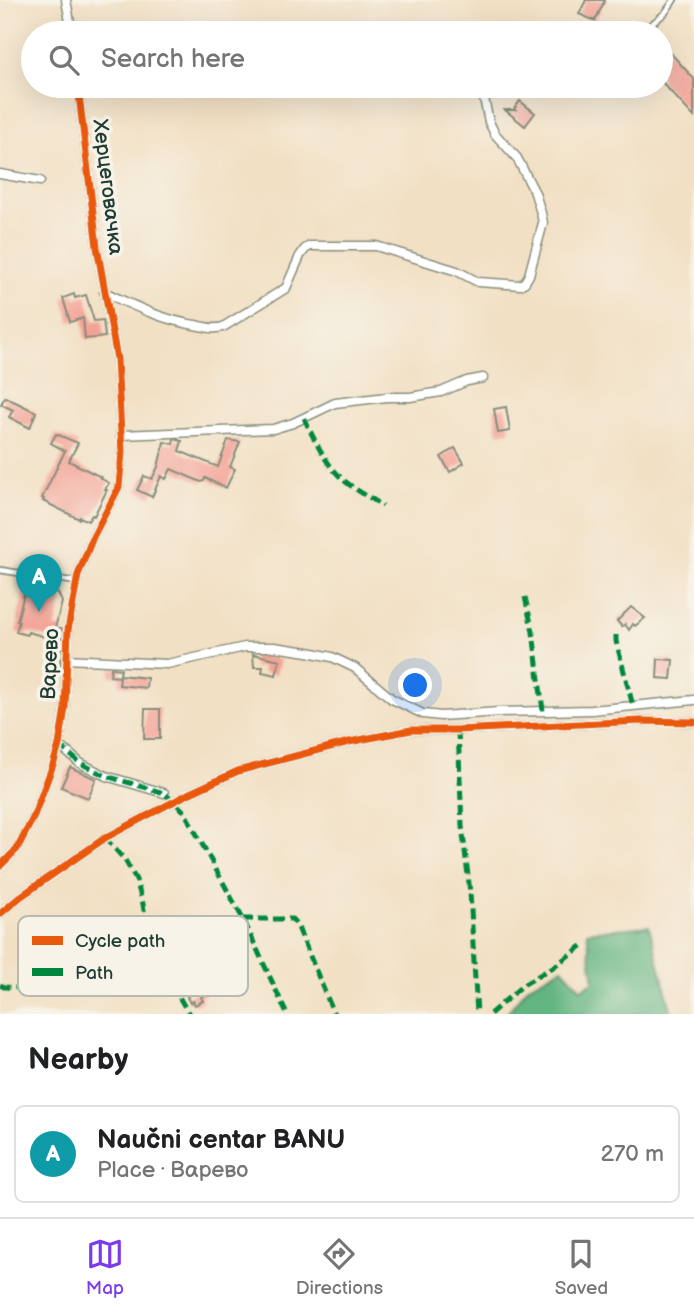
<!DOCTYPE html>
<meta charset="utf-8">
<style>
body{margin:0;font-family:"Balsamiq Sans",sans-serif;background:#f2f2f2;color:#202124}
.you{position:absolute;left:416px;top:686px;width:24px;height:24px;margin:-18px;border:5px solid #fff;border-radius:50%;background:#1a73e8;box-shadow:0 0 0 10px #1a73e833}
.badge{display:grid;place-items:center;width:46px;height:46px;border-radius:50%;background:#7c3aed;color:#fff;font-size:23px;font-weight:700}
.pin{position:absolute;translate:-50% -58px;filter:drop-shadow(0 2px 4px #0008)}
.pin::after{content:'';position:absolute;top:37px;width:24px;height:21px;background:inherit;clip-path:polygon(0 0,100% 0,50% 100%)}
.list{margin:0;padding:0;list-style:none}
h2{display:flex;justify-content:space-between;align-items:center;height:91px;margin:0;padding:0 28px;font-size:30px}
h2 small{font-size:23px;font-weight:400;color:#757577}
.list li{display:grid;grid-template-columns:46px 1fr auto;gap:21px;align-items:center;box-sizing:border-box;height:98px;margin:0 14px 14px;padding:0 14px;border:2px solid #e0e0e0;border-radius:10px}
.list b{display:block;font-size:26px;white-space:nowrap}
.list p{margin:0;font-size:23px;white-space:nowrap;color:#757577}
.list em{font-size:23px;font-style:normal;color:#757577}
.icon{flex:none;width:38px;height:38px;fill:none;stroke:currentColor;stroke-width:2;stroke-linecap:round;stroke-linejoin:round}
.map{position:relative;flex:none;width:694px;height:1014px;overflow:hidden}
.search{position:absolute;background:#fff;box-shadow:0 7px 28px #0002;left:21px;right:21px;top:21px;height:77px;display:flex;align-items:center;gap:18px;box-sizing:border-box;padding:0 24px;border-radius:38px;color:#757577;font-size:26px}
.sheet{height:203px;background:#fff}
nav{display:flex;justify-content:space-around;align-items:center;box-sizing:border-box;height:98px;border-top:2px solid #e0e0e0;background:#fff;font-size:19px;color:#757577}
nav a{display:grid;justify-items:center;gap:4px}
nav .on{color:#7c3aed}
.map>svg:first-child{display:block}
</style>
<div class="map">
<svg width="694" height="1014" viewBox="0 0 694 1014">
<rect width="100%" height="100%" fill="#f7f3e8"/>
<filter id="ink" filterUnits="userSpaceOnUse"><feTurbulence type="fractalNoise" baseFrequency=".0143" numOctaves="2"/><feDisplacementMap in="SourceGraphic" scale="14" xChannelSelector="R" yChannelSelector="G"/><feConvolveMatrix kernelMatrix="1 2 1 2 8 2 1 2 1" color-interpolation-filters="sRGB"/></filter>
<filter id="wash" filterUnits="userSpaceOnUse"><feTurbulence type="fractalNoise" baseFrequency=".00686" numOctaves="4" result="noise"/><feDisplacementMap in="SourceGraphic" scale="28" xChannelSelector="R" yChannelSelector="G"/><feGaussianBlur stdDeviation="1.57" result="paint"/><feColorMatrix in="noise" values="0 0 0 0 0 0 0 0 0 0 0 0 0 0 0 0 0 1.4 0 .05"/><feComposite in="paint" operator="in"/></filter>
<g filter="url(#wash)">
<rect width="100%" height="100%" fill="#f2e0c4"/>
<polygon fill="#62b480" stroke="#40785a" stroke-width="2" points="649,926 672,1014 506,1014 529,986 562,968 581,989 594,982 587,932"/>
<g id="blocks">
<g fill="#f4a296">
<polygon points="586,0 605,0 595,21 579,14"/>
<polygon points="667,49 694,79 694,117 661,81 661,55"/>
<polygon points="520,101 535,113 525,126 505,110 515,110 514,109"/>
<polygon points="74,294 75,298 86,295 94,321 103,320 105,337 85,339 83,318 70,322 63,298"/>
<polygon points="5,397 36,412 30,428 9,417 13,410 1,404"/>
<polygon points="506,407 510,431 498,433 494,409"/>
<polygon points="56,434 78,443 69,461 101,477 100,478 109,483 105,489 107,490 94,516 92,515 88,521 80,517 79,519 43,501 44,499 42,498 65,451 51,443"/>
<polygon points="174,439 182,441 179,451 218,467 228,440 240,442 230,467 235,469 226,488 205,478 204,481 201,482 171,469 166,479 161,476 152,497 137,490 144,476 152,479 158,467 164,442 173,444"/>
<polygon points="455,448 464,463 450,472 441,457"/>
<polygon points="29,583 40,586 39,588 58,593 62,602 55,628 62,628 60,665 52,664 52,659 51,659 53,639 28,632 27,635 16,632 19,621 17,621 24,594 26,595"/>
<polygon points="631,607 645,618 635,626 633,624 629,630 625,624 622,627 617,621"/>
<polygon points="253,654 280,660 276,675 262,672 263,667 254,667"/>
<polygon points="658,659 673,660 671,679 657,678"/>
<polygon points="111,668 121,669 120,675 147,678 146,688 119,685 120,677 110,676"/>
<polygon points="145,709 160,709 160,739 144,739"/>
<polygon points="70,767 96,779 88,798 61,787"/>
<polygon points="203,950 211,963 208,965 220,985 201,997 203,1001 195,1005 193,1001 190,1003 187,997 205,986 196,972 191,975 186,968 190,965 187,960"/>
</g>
</g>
</g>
<g filter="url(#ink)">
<use href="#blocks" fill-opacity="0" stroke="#888e7c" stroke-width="2"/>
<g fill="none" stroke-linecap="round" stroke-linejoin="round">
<g stroke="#888e7c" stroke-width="8">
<g id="service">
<polyline points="641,33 665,13 674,0"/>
<polyline points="0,570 77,582"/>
</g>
</g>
<g stroke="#888e7c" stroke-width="11">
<g id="minor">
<polyline points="66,0 72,33"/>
<polyline points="0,174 40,181"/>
<path d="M104,292c30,14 59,28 91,33 10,2 18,5 28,2l63,-39 14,-32 5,-7 5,-3h66l81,25 21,11 42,3 5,-3 4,-7 14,-52 -2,-10 -6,-20 -18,-35 -22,-24 -6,-12 -7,-33"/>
<polyline points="121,435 273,429 293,423 335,403 387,397 410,397 441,392 467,381 483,378"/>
<polyline points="66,659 167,664 245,647 274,647 308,652 332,657 355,668 392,699 423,714 441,716 499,712 592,710 694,700"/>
<polyline points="59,745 80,763 106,776 164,793"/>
<polyline points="0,866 17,849 33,818 54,762 59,745 65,708 68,630 78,575 93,537 119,487 122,452 117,359 97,247 78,86"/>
<polyline points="0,914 20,897 105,838 188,794 238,771 349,742 411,730 458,730 641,721 694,722"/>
</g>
</g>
<use href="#service" stroke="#fff" stroke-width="4.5"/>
<use href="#minor" stroke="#fff" stroke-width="8"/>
<g stroke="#00873e" stroke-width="5" stroke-dasharray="10 5" stroke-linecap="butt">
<path d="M304,418c11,23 22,48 42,64 11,9 25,16 37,24"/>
<polyline points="525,597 533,632 543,711"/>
<polyline points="616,635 616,641 633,706"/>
<polyline points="458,730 462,826 470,892 477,1014"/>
<polyline points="59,745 80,763 106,776 164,793 184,811 243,919 287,1014"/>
<polyline points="105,838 125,860 136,880 143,904 150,948 189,1014"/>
<polyline points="243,919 292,919 297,925 334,1014"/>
<polyline points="0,985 4,987 47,989"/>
<polyline points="490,1014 523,985 553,967 586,943"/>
</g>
<g stroke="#f7f3e8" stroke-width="11">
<g id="cycleway">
<polyline points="0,866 17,849 33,818 54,762 59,745 65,708 68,630 78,575 93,537 119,487 122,452 117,359 97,247 78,86"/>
<polyline points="0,914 20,897 105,838 188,794 238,771 349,742 411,730 458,730 641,721 694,722"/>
</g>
</g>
<use href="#cycleway" stroke="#e8590c" stroke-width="7"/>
</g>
</g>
<g text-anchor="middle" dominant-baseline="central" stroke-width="7" stroke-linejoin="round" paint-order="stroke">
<g font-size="21" fill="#1f3d34" stroke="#f7f3e8">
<text transform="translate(108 187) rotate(83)">Херцеговачка</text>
<text transform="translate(50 664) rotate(-87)">Варево</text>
</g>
</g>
<rect x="18" y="916" width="230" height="80" rx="10" fill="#f7f3e8" stroke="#b6bcb2" stroke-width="2"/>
<rect x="32" y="936" width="31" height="9" fill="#e8590c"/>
<rect x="32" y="968" width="31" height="8" fill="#00873e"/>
<g font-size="19" fill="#1f3d34">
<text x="75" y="947">Cycle path</text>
<text x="75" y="979">Path</text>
</g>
</svg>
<div class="you"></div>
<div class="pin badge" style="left:39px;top:612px;background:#0f9aa8">A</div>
<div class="search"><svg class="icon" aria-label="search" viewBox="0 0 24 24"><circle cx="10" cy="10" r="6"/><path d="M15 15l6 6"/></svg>Search here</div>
</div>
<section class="sheet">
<h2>Nearby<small></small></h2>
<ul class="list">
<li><span class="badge" style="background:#0f9aa8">A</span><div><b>Naučni centar BANU</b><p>Place · Варево</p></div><em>270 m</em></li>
</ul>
</section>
<nav>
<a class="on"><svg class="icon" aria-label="map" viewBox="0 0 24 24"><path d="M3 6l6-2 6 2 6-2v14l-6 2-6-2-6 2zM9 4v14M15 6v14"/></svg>Map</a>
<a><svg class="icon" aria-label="directions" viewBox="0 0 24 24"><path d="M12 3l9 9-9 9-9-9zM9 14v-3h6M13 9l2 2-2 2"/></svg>Directions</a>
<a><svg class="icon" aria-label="saved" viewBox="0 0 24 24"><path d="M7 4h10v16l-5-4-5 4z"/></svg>Saved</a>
</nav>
